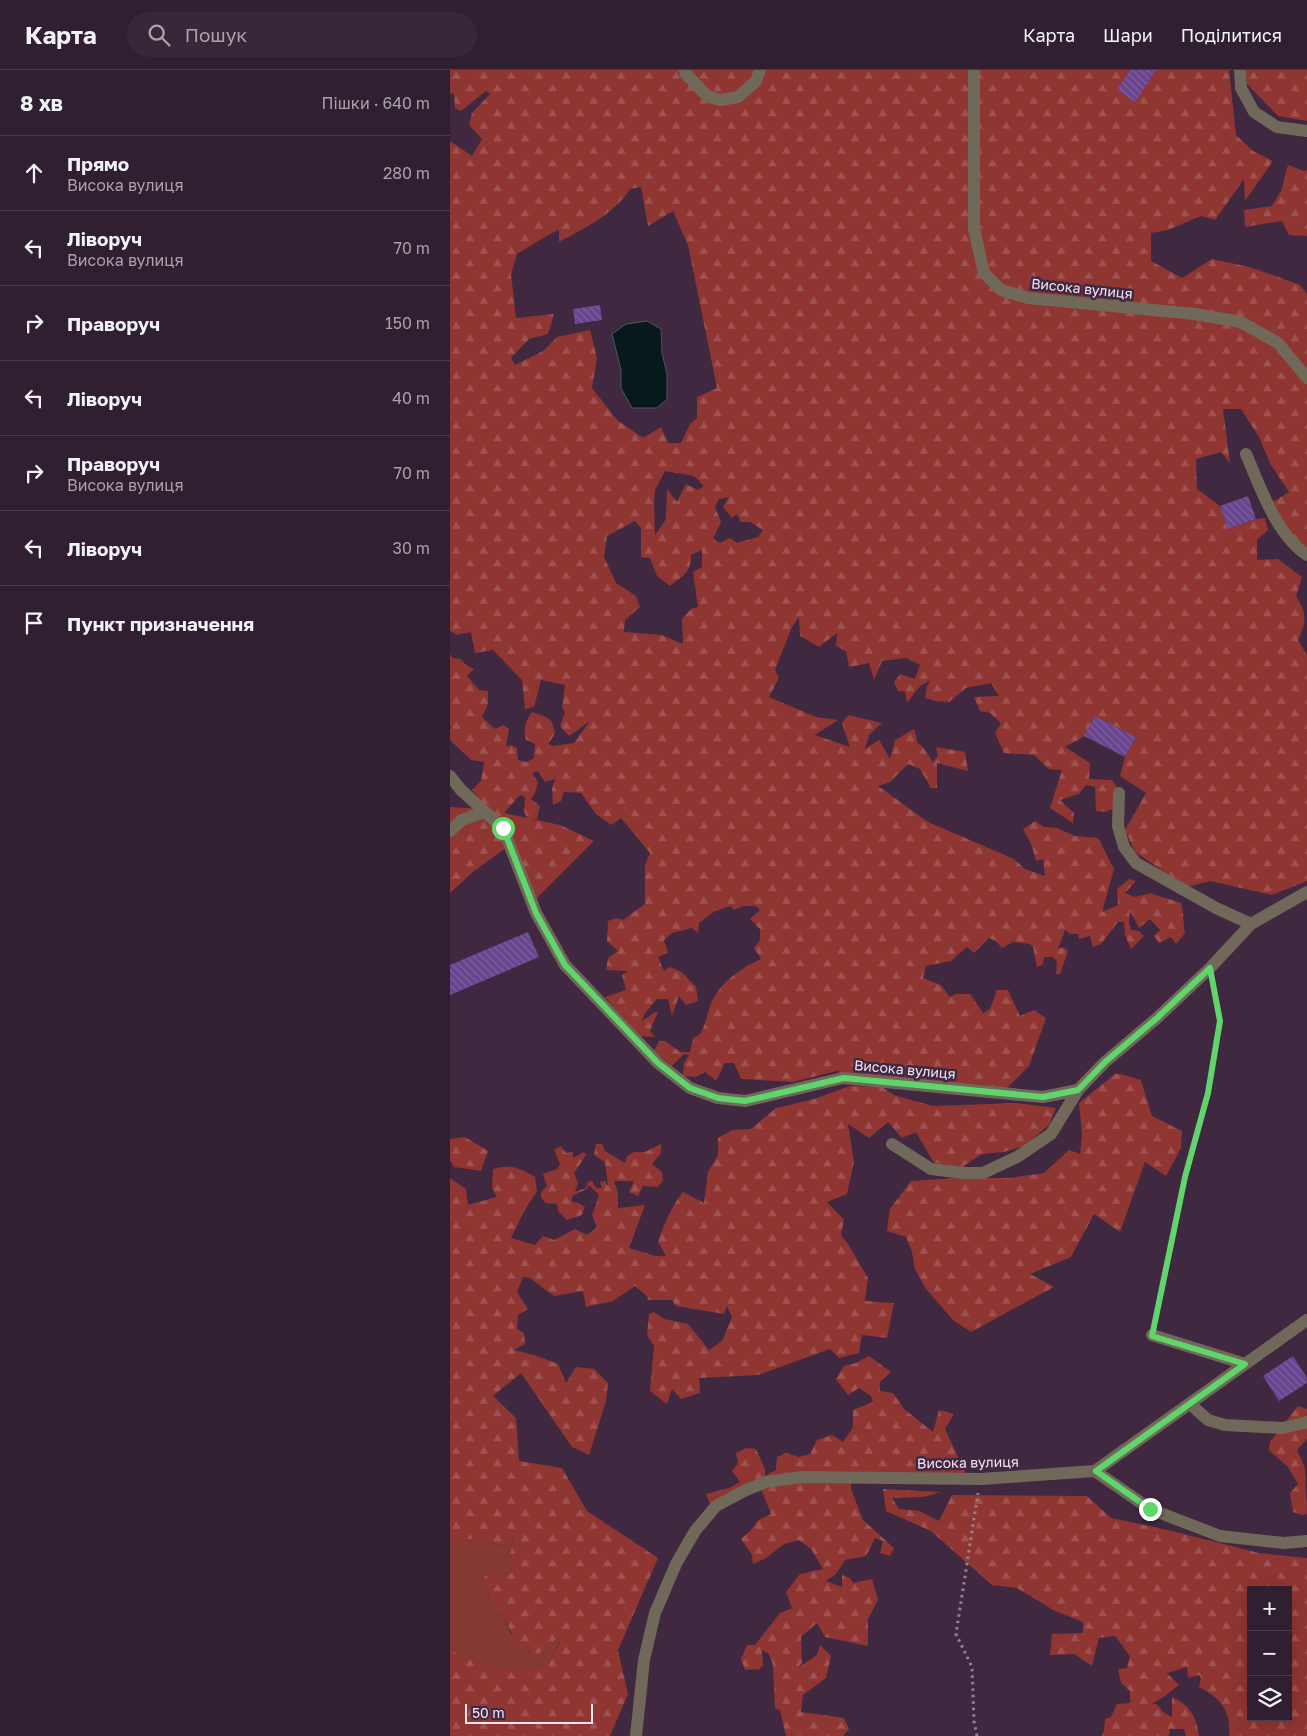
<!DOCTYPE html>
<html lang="uk">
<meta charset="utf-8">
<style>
body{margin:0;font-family:"Golos Text",sans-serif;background:#382739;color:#f1f3f6}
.controls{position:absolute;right:15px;bottom:15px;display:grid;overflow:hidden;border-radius:0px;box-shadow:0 5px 20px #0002}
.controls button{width:45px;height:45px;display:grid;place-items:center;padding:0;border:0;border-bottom:1px solid #4b3c4d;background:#301e31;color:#f1f3f6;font:25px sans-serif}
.scale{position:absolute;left:15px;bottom:12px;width:128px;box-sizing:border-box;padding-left:5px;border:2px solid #f5e5f5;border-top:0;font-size:14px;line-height:18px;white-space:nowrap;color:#f5e5f5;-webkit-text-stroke:4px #402841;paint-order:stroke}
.stop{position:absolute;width:15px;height:15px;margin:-11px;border:4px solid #60d56b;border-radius:50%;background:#fff}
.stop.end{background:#60d56b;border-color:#fff;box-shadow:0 1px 5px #0008}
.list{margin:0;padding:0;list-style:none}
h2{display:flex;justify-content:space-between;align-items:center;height:65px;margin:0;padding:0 20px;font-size:21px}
h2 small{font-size:16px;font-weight:400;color:#a8a2ab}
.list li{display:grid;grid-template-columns:32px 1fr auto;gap:15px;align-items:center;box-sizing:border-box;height:75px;padding:0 20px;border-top:1px solid #4b3c4d}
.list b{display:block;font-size:19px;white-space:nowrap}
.list p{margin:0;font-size:16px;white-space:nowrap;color:#a8a2ab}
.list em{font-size:16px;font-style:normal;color:#a8a2ab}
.icon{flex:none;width:28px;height:28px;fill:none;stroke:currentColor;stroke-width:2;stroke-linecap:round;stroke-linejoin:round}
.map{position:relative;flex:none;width:857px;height:1666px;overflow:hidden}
header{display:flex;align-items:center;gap:30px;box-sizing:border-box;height:70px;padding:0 25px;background:#301e31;border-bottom:1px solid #4b3c4d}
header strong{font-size:24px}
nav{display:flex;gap:28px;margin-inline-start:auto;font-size:18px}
.search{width:350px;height:45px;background:#382739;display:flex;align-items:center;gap:12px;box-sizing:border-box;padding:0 18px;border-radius:28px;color:#a8a2ab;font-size:19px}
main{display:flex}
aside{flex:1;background:#301e31}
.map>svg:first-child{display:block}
</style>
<header>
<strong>Карта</strong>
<div class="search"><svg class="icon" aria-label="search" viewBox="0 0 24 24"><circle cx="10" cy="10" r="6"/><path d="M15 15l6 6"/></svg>Пошук</div>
<nav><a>Карта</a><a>Шари</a><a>Поділитися</a></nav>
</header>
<main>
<aside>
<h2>8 хв<small>Пішки · 640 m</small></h2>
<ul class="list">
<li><svg class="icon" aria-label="ahead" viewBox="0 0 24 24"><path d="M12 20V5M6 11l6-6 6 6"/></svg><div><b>Прямо</b><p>Висока вулиця</p></div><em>280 m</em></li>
<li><svg class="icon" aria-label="left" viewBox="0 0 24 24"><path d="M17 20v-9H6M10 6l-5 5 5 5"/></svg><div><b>Ліворуч</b><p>Висока вулиця</p></div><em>70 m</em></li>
<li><svg class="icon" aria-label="right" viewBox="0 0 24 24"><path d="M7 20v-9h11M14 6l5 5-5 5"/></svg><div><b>Праворуч</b></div><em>150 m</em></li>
<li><svg class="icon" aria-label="left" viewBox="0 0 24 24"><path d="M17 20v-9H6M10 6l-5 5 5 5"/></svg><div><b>Ліворуч</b></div><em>40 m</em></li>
<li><svg class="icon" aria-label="right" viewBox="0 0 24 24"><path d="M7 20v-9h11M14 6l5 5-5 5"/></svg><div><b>Праворуч</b><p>Висока вулиця</p></div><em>70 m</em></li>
<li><svg class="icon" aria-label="left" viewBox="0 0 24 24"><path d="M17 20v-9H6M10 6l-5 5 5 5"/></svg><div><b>Ліворуч</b></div><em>30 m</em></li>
<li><svg class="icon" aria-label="arrive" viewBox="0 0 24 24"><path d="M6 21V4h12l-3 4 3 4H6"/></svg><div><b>Пункт призначення</b></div></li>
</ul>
</aside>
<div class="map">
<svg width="857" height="1666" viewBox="0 0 857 1666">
<defs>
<pattern id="forest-firs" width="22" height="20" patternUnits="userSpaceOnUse" patternTransform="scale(1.25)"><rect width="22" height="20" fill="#8f3532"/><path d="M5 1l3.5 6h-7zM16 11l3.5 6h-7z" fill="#9f5250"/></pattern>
<pattern id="building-back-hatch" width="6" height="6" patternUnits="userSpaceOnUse" patternTransform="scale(1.25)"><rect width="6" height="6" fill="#69448f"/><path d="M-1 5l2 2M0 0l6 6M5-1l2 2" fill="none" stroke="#7f5f9f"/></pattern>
</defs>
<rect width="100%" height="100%" fill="#402841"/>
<path fill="#853935" d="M0,1465l6,4h23l22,7 13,-10 -4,18 2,19 -28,3 6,27 12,11 9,20 45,5 4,1 -13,25c-6,1 -13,4 -19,4 -21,1 -64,-6 -78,-21z"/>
<g fill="url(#forest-firs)" fill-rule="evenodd">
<path d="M0,0h779l7,65 17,16 20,10 -28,40 -1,-22 -29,41 -14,-4 -33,14 -17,3v28l31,17 30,-19 37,8 24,8 27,10 7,9v257l-18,-19 -18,-29 18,-11 -18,-27 -12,-28 -18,-28h-18l7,54 -9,-11 -25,7 1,30 23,17 8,23 28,-10 9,-1 3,12 -11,10v20l21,-1 24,18 -6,19c11,18 11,25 2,44l9,15v226l-35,14 -62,-14 -23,6 -52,-35 -10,-22 21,-37 -26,-17 5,-19 11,-20 -41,-21 -10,20 -20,11 25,16 -1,16 23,1 5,7 -3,21 -8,4 -10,-1 -1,-24 -9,-2 -7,9 -19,6 14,13 -1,10 -23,-15 12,-38 -13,-1 -15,-14 -30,-2 -9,-20 6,-10 -11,-10 -10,-2 -6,-14 25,-1 -8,-13 -25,5 -17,14 -13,-1 -11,-3 2,-12 4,-6 -11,6 -13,17 -2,-12h-7l-4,-9 6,-8 15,5 5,-14 -14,-7 -24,3 -8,19 -5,-17 -20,4 -3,-16 -10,-5 1,-13 -18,14 -19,-11 -1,-19 -7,10 -17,43 4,8 -10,19 47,20 22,3 -23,15 35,12 -8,-24 6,-8 34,8 -13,12 -4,14 14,-9 11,19 5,-19 19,-11 4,15 4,2 11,16 5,-6 -2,-9 29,5 3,19 -31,-8v25h-6l-11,-19 -12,-5 -18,18 -12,4 50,36 86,37 11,10 20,7 -2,-17 -7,2 -4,-15 -9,-17 12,-8 9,6 13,1 18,8 23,2 16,31 -12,43 16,-7 -1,-16 12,-10 7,2 -11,12 10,4 15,-4 31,10c3,10 2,20 4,30l-9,11 -5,-7 -12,6 -5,-7 6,-6 -10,-11 -11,9 -9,-17 -1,11 2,8 8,1 5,5 -13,13 -6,-14 -1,-13h-6l-17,22 -8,3 -3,-11 -11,3 -1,-5h-8l-5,-4 -7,19 5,-2 5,4 -8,23h-4l1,-12 -4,-5h-9l-1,7 -6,3 -4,-20 -3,-3 -17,-2 -11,6 -6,-7 -7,-3 -15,15 -7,-6 -16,14 -25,5 -3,12 18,7 9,12 6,-3h14l13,19 7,-4 7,-19h11l12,26 14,-6 12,8 -17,48 -24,24 -171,-12 6,-8 -47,12 -52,-3 -7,-16h-9l-9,18 -11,-9 -9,5 -13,-1 1,-13 5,-8 -5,-1 -12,12 -18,-15 5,-10h6l15,11h10l3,-14c2,-1 5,-2 7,-4 4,-4 9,-26 12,-33 11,-21 28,-32 49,-42l-7,-11 6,-8v-11l-10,-10 10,-9 -4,-4h-13l-9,4 -3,-4 -16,5 -16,12 -1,10 -6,-5 -20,5 -8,7 4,13 -10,4 6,14 6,-4 12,5 14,15 2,14 -12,4 -7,-9 -7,20 -4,-17h-11l-12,14 -3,8 13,-9h3l-8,19 5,6 -16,-1 -34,-39 21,-7 -4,-15 7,-4 -23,-1 2,-12 10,-7 -11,-10 1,-20 8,-3 7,2 22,-16v-39l5,-12 -29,-35 -10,7 -15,-11 -15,-21 -17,-1 -3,9 -8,4 -1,-16 3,-10 -10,3 -7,-11 -6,2 6,9 -3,11 -4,6 9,7 -3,13h-5l28,6 34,16 -58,58 -23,-56 -39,28 -24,22v-86l34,2 3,-2 -15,-17 9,-9 3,-19 -13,-2 -21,-20v-11l2,-1 -2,-1v-74l2,5 9,1 5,6 8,4 -7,7 12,14 9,1v13l-6,13 13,12 8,-4 6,4 -3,17 5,-1 6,3 1,12 9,2 7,-4 1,-14 -9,-4c-3,-12 -1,-18 6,-28 15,5 21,5 23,22l-7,10 5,2 21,-3 16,-22 -21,15 -9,-10 5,-14 -3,-4 3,-23 -24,-5 -7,27 -9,2 -3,-29 -29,-30 -18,3 -4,-21 -14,3 -7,-4v-490l22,15 10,-17 -13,-14 3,-12 18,-19 -4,-3 -25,20 -6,-3 -1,-14 -4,-1zM191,117l7,39 25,-15 15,34 29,143 -20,9v21l-7,6 -9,19h-13l-7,-16 -18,11 -26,-18 -25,-32 5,-30 -7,-28 -33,7 -14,14 -28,14 -4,-7 18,-19 19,-5 6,-20 -38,4 -5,-44 6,-20 33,-20 9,-4v12c26,-14 55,-28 71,-53zM215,401l29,5 10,10 -6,4 -12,-6 -9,18 -10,-13 -1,30 -11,16 -1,-31 1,-14zM279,427l-6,10 9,11 5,-4 4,8h9l13,8 -5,7 -21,6 -7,-5 -10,5 -7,-4 8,-17 -6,-15 4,-8zM185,451l6,7v29l9,1 7,18 13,10c13,-10 21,-13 21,-31l11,-5v17l-9,5 5,35 -7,2 -9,10 1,25 -21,-9 -38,-3 1,-12 15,-13 -4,-11 -20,-13 -12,-26 3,-21zM70,725l5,2 -1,14 3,7 -23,-5z"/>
<polygon points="795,0 857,0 857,51 828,46 797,14"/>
<polygon points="838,95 854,101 857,100 857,166 839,165 832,151 795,157 794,140 822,136 831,121"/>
<polygon points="665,1004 671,1004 691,1010 702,1046 732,1061 731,1078 716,1106 695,1092 670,1162 644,1144 621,1187 580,1204 604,1217 521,1262 503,1250 476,1219 465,1199 462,1182 456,1167 437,1161 440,1139 461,1111 508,1108 560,1108 594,1103 619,1080 630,1084 632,1064 629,1033"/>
<path d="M400,1016l32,1 12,8 39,11 82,-3 41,5 -7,17 -25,21 -20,6 -22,2 -20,13 -28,-4 -18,-31 -14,6 -14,-16 -19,16 -21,-14 6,38 -7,32 -20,8 17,18 -3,15 7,9 20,34 -3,23 29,2 -7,35 -25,-3 -3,18 -20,5 -9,-9 -72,26 -59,3 1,15 -19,6 -9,-10 -5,15 -17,-13 4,-45 -7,-11 2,-21 5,-2 10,7 24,5 21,26 13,-9 10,-24 -5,-11 -3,8 -48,-8 -4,-6h-25l1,-3 -13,-11 -22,15 -27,6 -3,-16 -29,5 -24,-18 -7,-1 -6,15 11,17 -10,6 -1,14 7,4 1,11 -11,6 23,6 21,8 8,19 10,-16 18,2 14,14 -2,18 -17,54 -17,-8 -51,-74 -28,23 23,22 3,43 43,7 25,43 71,47 -40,92 10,44 -18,42h-160v-88c13,14 58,22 78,21 6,0 13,-3 19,-4l13,-24 -4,-2 -17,15 -20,-6 -17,-34 -12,-11 -6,-27 28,-3 -2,-19 4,-17 -12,9 -23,-7h-23l-6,-4v-357l16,11 2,16 29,-8 -5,-9 1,-19c18,-5 26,-1 42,8l2,14 -14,22 -12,25 24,7 8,-9 11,4 21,-11 12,6 10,-8 -5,-12 7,-20 -10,-10 -2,4 -15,7v6l7,1 6,4 -3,8 -15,5 -9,-9 -1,-7 -11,-1 -5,-5v-6l6,-6 -4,-12 14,-5 3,-5 -6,-14 7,-4 5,7 7,-1v6l11,-6 2,3 -12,18 4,10 -3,9 11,-4 2,-6 4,-1 4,7h6l-2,-6 5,-1 3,5 -3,-24 -11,-7 2,-11h6l3,7 20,12 2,-7 7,-4h11l16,-8v9l-9,11 10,8 1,9 -6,6 -14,-1 -5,10 -9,-4 5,-11h-20l4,12v15l27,-3 -16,43 26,8h11l-8,-14c6,-18 13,-35 25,-50l21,11 4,-31 10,-17v-17l14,-8 19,-1 25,-21 38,-9z"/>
<polygon points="15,1067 38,1081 31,1101 4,1097 0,1090 0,1069"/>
<polygon points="419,1286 441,1302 430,1312 430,1321 443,1323 454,1339 483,1362 489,1340 504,1344 495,1359 516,1404 402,1405 401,1419 413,1450 444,1478 440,1486 430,1483 433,1471 425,1468 416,1486 395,1490 386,1504 376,1511 392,1517 392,1505 400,1508 403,1513 422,1509 428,1530 418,1549 418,1576 375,1567 367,1553 351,1567 352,1593 348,1598 367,1585 370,1575 381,1586 376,1608 353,1625 351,1642 394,1648 399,1659 393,1666 336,1666 330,1640 325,1639 323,1595 319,1584 312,1580 313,1595 310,1599 295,1600 291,1589 297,1575 305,1575 330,1543 342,1538 336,1522 350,1504 373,1499 361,1479 349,1470 334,1474 316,1488 303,1494 302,1485 291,1469 301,1460 308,1450 321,1444 310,1416 262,1439 256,1424 279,1418 290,1412 282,1401 288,1393 286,1383 296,1378 306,1379 315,1399 315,1406 326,1400 327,1387 336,1383 349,1387 360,1384 367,1370 382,1365 393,1372 403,1357 403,1340 423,1332 421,1326 409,1318 398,1325 386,1309 394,1296 406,1293"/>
<polygon points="848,1336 857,1339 857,1369 847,1380 855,1398 857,1444 852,1445 843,1442 840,1423 848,1414 838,1397 819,1380 820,1372"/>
<path d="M433,1419l58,3 -18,5 -31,1 7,11 20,2 20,10 13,-26 135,1 24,22 57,12 91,23 48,5v178h-78c3,-25 -9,-38 -30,-49l2,-9 -2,-3 -11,3 -1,-11 -20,6 12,12 -14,11 -13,8h5l6,8 9,5v-20c19,9 24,19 27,39h-13l-2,-7h-14l-1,7h-67l2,-6 1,-11 6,-2 6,-13 13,-1v-12l-9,-8 -3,-14 9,-1 3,-12 -15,-20 -16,2 -7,28 -18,-12 -24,1 2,-21 31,-1v-11l-28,-11 -38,-23 -25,-3 -61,-54 -45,-20zM801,1520h37v127h-37z"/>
</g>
<polygon fill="#07191b" stroke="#4e565c" points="197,251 211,259 212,283 217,304 217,329 207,338 182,338 171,318 171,300 162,264 176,254"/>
<g fill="url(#building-back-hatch)">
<polygon points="680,0 706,0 685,32 667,20"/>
<polygon points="150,235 152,250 125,254 123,239"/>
<polygon points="798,426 806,449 778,459 770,436"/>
<polygon points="645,646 686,667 675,687 634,666"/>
<polygon points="78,862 89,887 0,925 0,895"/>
<polygon points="843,1286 857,1308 857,1313 829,1331 813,1306"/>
</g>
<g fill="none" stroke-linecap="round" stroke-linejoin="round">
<g stroke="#968297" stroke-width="3" stroke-dasharray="2.5 4" stroke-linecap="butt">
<polyline points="705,1253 735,1107 758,1023 770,951 763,914"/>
<polyline points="527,1666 524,1651 522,1597 506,1564 528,1423"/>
</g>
<g stroke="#70695a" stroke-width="12">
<polyline points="235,0 236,4 257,26 270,30 288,27 306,11 310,0"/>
<polyline points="524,0 524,159 534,203 551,220 578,228 745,244 791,252 828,273 857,308"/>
<polyline points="790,0 791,18 804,42 827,57 857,61"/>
<path d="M796,384c14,32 30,81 61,101"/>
<polyline points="0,706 11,720 53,758 86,843 115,895 208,993 240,1018 268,1028 295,1031 393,1008 593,1027 628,1020 655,992 707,948 760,898 801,854 857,822"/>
<polyline points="669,723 668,756 674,777 686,793 766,838 801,854"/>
<polyline points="0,761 12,750 34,742"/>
<polyline points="442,1074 481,1099 514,1103 533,1103 567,1087 601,1064 628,1020"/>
<polyline points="702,1265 795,1294"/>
<polyline points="740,1334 758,1350 775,1355 833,1358 857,1352"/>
<polyline points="645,1401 700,1439 770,1466 834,1473 857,1471"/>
<polyline points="186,1666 194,1590 205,1543 226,1494 245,1461 266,1436 294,1421 316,1412 352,1407 531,1409 645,1401 857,1250"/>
</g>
</g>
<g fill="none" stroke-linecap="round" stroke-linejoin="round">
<polyline stroke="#60d56b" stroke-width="6" points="53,758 86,843 115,895 208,993 240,1018 268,1028 295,1031 394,1008 593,1027 628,1020 655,992 707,948 760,898 770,951 758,1023 735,1107 702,1266 795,1294 646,1401 700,1439"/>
</g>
<g text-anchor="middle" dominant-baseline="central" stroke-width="5" stroke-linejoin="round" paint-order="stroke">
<g font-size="14" fill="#f5e5f5" stroke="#402841">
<text transform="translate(632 218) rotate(6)">Висока вулиця</text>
<text transform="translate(455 999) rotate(5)">Висока вулиця</text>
<text transform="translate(518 1392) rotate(-1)">Висока вулиця</text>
</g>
</g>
</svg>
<div class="controls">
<button>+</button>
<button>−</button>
<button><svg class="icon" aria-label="layers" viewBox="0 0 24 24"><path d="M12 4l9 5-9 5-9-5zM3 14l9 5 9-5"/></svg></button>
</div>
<div class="scale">50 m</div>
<div class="stop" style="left:53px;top:758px"></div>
<div class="stop end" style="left:700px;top:1439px"></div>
</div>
</main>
